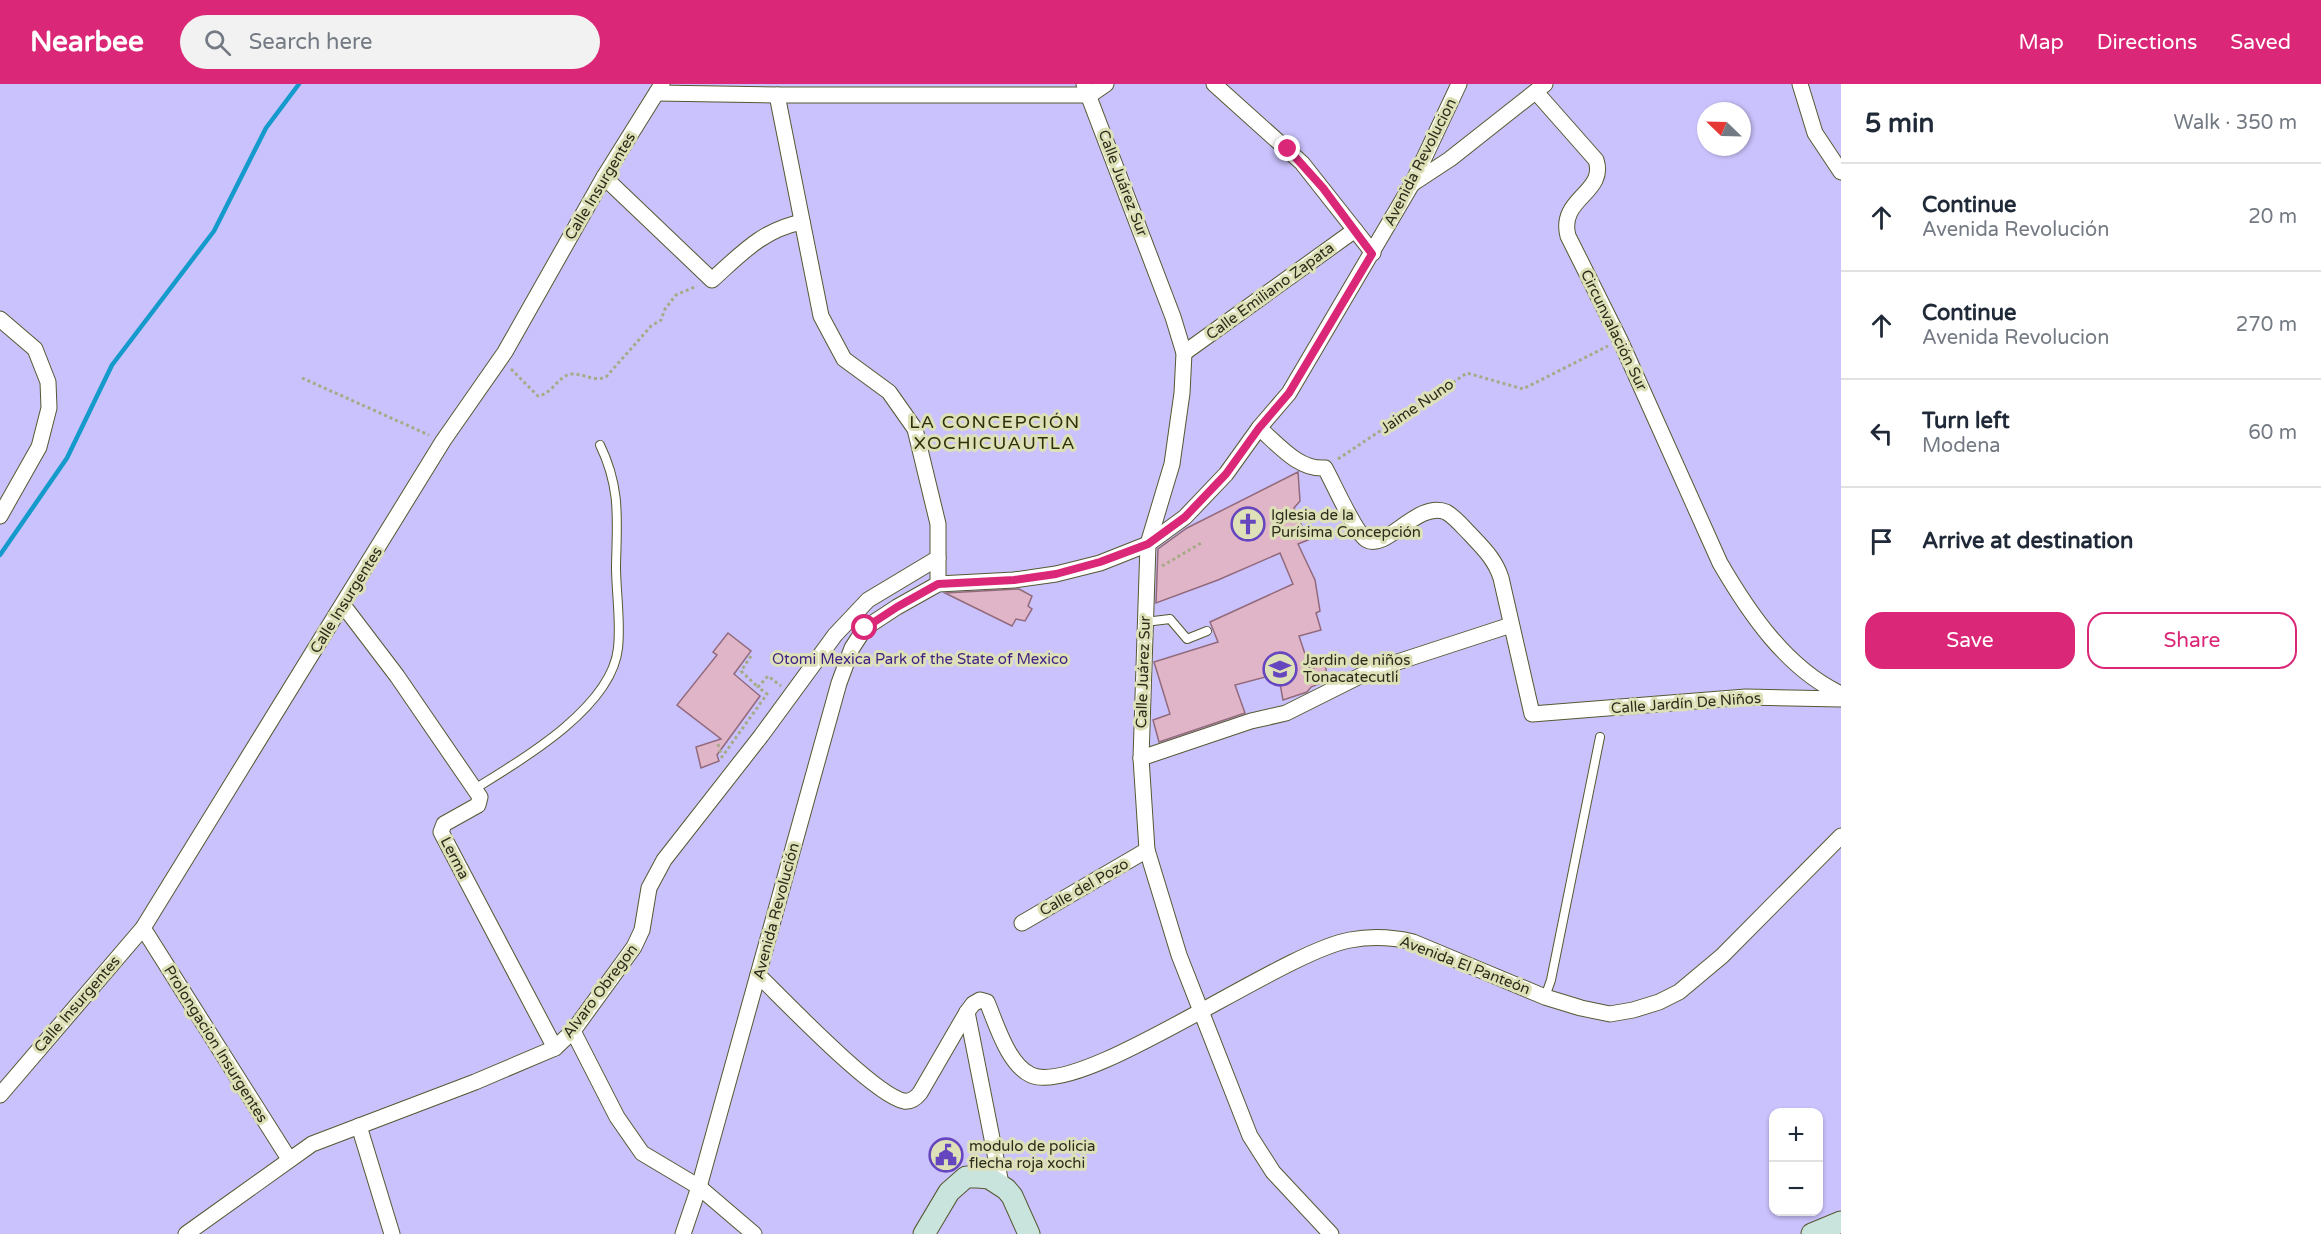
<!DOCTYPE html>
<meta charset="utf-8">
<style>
body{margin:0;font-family:"Varela Round",sans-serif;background:#f2f2f3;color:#1f2937}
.controls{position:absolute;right:18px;bottom:18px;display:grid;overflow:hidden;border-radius:12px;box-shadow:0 2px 4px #0004}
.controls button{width:54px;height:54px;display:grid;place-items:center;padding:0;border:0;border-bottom:2px solid #e0e1e3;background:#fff;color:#1f2937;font:30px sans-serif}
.compass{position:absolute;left:1697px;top:18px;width:54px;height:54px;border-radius:50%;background:#fff;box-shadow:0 2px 4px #0004;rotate:293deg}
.stop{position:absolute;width:18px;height:18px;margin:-14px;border:4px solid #db2777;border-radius:50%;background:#fff}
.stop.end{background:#db2777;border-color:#fff;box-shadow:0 2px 6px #0008}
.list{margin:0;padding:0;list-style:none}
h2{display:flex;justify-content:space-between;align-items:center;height:78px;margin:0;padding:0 24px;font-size:26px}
h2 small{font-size:20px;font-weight:400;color:#747a83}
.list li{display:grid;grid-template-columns:39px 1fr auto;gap:18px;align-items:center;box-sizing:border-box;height:108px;padding:0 24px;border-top:2px solid #e0e1e3}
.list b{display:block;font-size:22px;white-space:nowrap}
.list p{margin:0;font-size:20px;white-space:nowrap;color:#747a83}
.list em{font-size:20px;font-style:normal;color:#747a83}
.actions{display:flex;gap:12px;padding:18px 24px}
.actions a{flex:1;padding:14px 0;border:2px solid #db2777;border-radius:18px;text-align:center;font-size:21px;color:#db2777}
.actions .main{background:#db2777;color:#fff}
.icon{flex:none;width:33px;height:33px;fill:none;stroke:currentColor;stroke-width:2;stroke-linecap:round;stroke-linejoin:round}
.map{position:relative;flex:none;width:1841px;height:1150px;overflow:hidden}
header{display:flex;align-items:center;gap:36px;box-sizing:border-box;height:84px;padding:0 30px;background:#db2777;color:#fff}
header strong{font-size:28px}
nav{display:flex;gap:33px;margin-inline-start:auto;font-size:21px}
.search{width:420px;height:54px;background:#f2f2f3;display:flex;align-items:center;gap:15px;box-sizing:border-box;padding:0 21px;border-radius:33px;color:#747a83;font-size:22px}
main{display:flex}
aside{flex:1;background:#fff}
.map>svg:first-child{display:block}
</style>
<header>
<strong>Nearbee</strong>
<div class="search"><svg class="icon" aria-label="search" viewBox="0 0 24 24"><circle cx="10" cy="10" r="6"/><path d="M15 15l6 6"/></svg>Search here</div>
<nav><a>Map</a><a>Directions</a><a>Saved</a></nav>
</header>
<main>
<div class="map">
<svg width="1841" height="1150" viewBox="0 0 1841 1150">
<rect width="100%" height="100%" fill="#dee1b7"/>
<path fill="#cac2fc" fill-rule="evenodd" d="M0,0h1841v1150h-1841zM1706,27h36v36h-36zM1774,1028h44v100h-44z"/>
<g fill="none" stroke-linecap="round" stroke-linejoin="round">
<polyline stroke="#149acb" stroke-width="4.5" points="0,471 67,374 112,281 214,147 266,44 299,0"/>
</g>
<g fill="#e1b5c8" stroke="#926a7c" stroke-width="1.5">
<polygon points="1298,388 1300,417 1294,424 1308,456 1298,460 1315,496 1320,527 1316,529 1321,546 1299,552 1310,585 1325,580 1328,596 1311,603 1307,608 1283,616 1279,594 1275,596 1273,591 1235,601 1245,629 1159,658 1153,636 1170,630 1154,578 1218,558 1210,538 1293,500 1280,469 1218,496 1156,519 1158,465 1187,444"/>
<polygon points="1019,505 1032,512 1028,522 1032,525 1025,537 1016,535 1012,542 945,509"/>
<polygon points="728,549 751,567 734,590 760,612 717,671 719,677 701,684 696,663 721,655 677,621 717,571 713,568"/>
</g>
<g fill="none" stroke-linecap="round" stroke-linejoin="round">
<g stroke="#565832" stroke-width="10">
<g id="lane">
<polyline points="1145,538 1170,535 1187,555 1207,547"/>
<path d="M476,704c46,-28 136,-81 142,-140 3,-27 -2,-55 -2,-82 1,-46 5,-78 -16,-121"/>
<polyline points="1545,913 1551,896 1600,653"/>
</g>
</g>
<g stroke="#565832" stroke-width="17">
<g id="street">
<polyline points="1084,0 1173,233 1184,269 1182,309 1172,380 1148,460 1141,674 1147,766 1179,871 1250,1052 1273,1088 1331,1150"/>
<polyline points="1214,0 1302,79 1373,169"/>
<polyline points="1800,0 1815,49 1841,88"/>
<path d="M1536,8l60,68c11,33 -38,38 -28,76l52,104 100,223c29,50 67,106 121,131"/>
<polyline points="657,9 777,11 1090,11 1106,0"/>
<polyline points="777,11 821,232 844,275 889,308 915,345 938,440 938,500"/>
<path d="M604,93l108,103c29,-26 50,-50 90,-58"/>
<polyline points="1412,100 1450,75 1545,0"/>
<polyline points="0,235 35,265 48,298 49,324 39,363 0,432"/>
<polyline points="1184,269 1355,146"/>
<path d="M1259,344c19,16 39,42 66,40 8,14 30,65 42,72 19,11 51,-40 79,-28 9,5 17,15 24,22 13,14 25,25 31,44l31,136 214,-17 95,2"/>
<polyline points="343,521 397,592 480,713 478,721 444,740 441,748 555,964"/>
<polyline points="1141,674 1251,637 1286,629 1370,587 1511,541"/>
<polyline points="1022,839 1147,766"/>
<polyline points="143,844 289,1075"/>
<path d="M758,891c26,25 116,120 146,126 7,1 12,-3 16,-8l47,-81 6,-8 7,-4 7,2c9,21 21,63 44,73 51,23 250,-123 319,-135 22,-4 42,-3 63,2l132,55 36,11 29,6 23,-4 26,-8 20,-10 43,-36 119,-120"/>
<polyline points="967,928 1001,1100"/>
<polyline points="573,947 617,1033 642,1069 699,1103 754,1150"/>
<polyline points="0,1011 143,844 443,357 505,268 604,93 662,0"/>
<polyline points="359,1042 392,1150"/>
<polyline points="186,1150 312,1060 475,998 555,964 573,947 634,863 642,846 649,804 664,776 761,652 835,551 868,516 938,474"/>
<polyline points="683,1150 699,1103 839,599 852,564 865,544 897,523 938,500 1014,496 1056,490 1100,479 1148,460 1185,433 1226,390 1259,344 1289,309 1412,100 1459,0"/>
</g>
</g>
<g stroke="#565832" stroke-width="23">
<g id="secondary">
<polyline points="924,1150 949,1108 966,1093 978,1093 989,1094 1006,1105 1012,1112 1029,1150"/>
<polyline points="1812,1150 1841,1138"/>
</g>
</g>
<g stroke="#a7aa87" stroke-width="3" stroke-dasharray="3 3" stroke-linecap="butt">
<path d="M511,285l27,27c14,-2 20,-20 33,-22 12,-1 22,8 35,3l45,-51 10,-6 4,-11 11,-14 21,-9"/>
<polyline points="302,294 429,351"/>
<polyline points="1338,375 1467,289 1523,305 1608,262"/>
<polyline points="1162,482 1203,458"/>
<polyline points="751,572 741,587 758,603"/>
<polyline points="718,660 722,673 767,610 758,603 768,592 781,602"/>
</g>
<use href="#lane" stroke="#fff" stroke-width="8"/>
<use href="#street" stroke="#fff" stroke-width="15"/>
<use href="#secondary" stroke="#c9e4dc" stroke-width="21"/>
</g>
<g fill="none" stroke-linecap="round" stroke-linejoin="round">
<polyline stroke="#db2777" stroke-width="8" points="865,544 897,523 938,500 1014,496 1056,490 1100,478 1148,460 1185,433 1226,390 1259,344 1289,309 1372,170 1323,104 1288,65"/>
</g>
<defs>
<g id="church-ring" transform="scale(1.725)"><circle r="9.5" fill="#dee1b7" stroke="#6646bf" stroke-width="1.5"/><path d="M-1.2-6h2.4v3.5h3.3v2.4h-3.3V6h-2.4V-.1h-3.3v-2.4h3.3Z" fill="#6646bf"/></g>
<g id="school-ring" transform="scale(1.725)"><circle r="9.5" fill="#dee1b7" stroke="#6646bf" stroke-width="1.5"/><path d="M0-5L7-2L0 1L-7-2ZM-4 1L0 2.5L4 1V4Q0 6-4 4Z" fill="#6646bf"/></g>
<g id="civic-ring" transform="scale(1.725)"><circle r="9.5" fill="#dee1b7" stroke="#6646bf" stroke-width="1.5"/><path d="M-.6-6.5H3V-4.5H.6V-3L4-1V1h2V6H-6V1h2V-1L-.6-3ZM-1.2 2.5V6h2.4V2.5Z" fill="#6646bf"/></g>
</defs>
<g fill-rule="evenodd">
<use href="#church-ring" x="1248" y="440"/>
<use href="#school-ring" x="1280" y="585"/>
<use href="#civic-ring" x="946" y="1071"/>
</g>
<g text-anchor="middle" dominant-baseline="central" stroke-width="6" stroke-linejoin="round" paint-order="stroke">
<g font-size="15" fill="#2b2c1b" stroke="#dee1b7">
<text transform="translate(1420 78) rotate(-63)">Avenida Revolucion</text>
<text transform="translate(1123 99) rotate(69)">Calle Juárez Sur</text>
<text transform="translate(600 102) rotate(-59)">Calle Insurgentes</text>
<text transform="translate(1270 207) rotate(-36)">Calle Emiliano Zapata</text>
<text transform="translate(1614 246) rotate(64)">Circunvalación Sur</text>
<text transform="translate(1417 322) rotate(-34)">Jaime Nuno</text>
<text transform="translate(346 516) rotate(-58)">Calle Insurgentes</text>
<text transform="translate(1143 588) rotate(-88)">Calle Juárez Sur</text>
<text transform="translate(1686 619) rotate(-4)">Calle Jardín De Niños</text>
<text transform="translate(455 774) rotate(63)">Lerma</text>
<text transform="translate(1084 803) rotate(-30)">Calle del Pozo</text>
<text transform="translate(776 827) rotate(-75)">Avenida Revolución</text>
<text transform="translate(1465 881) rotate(21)">Avenida El Panteón</text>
<text transform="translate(600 907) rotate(-53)">Alvaro Obregon</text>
<text transform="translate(77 920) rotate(-49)">Calle Insurgentes</text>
<text transform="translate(216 960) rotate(58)">Prolongacion Insurgentes</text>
</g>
<g font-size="15" fill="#2b2c1b" stroke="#dee1b7" text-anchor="start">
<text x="1271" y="431">Iglesia de la<tspan x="1271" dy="17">Purísima Concepción</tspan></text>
<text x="1303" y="576">Jardin de niños<tspan x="1303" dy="17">Tonacatecutli</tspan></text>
<text x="969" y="1062">modulo de policia<tspan x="969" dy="17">flecha roja xochi</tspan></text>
</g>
<g font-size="15" fill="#3f1f83" stroke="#dee1b7">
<text x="920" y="575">Otomi Mexica Park of the State of Mexico</text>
</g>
<g font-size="18" letter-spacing="1.5" fill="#2e2f08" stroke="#dee1b7">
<text x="995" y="338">LA CONCEPCIÓN<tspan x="995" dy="21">XOCHICUAUTLA</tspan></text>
</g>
</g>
</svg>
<div class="controls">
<button>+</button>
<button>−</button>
</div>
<svg class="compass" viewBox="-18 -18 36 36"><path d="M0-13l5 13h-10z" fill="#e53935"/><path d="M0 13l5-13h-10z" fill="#747a83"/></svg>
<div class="stop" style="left:865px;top:544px"></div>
<div class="stop end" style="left:1288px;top:65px"></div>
</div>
<aside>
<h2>5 min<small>Walk · 350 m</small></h2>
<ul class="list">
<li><svg class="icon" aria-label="ahead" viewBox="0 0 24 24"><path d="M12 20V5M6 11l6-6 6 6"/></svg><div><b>Continue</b><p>Avenida Revolución</p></div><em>20 m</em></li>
<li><svg class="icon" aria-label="ahead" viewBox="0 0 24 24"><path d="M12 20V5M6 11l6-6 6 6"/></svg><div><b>Continue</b><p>Avenida Revolucion</p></div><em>270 m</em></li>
<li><svg class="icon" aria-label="left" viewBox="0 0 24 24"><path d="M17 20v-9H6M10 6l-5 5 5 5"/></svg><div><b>Turn left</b><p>Modena</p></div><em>60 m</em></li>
<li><svg class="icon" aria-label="arrive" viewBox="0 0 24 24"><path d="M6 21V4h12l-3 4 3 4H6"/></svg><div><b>Arrive at destination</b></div></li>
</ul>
<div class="actions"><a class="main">Save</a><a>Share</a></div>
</aside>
</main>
